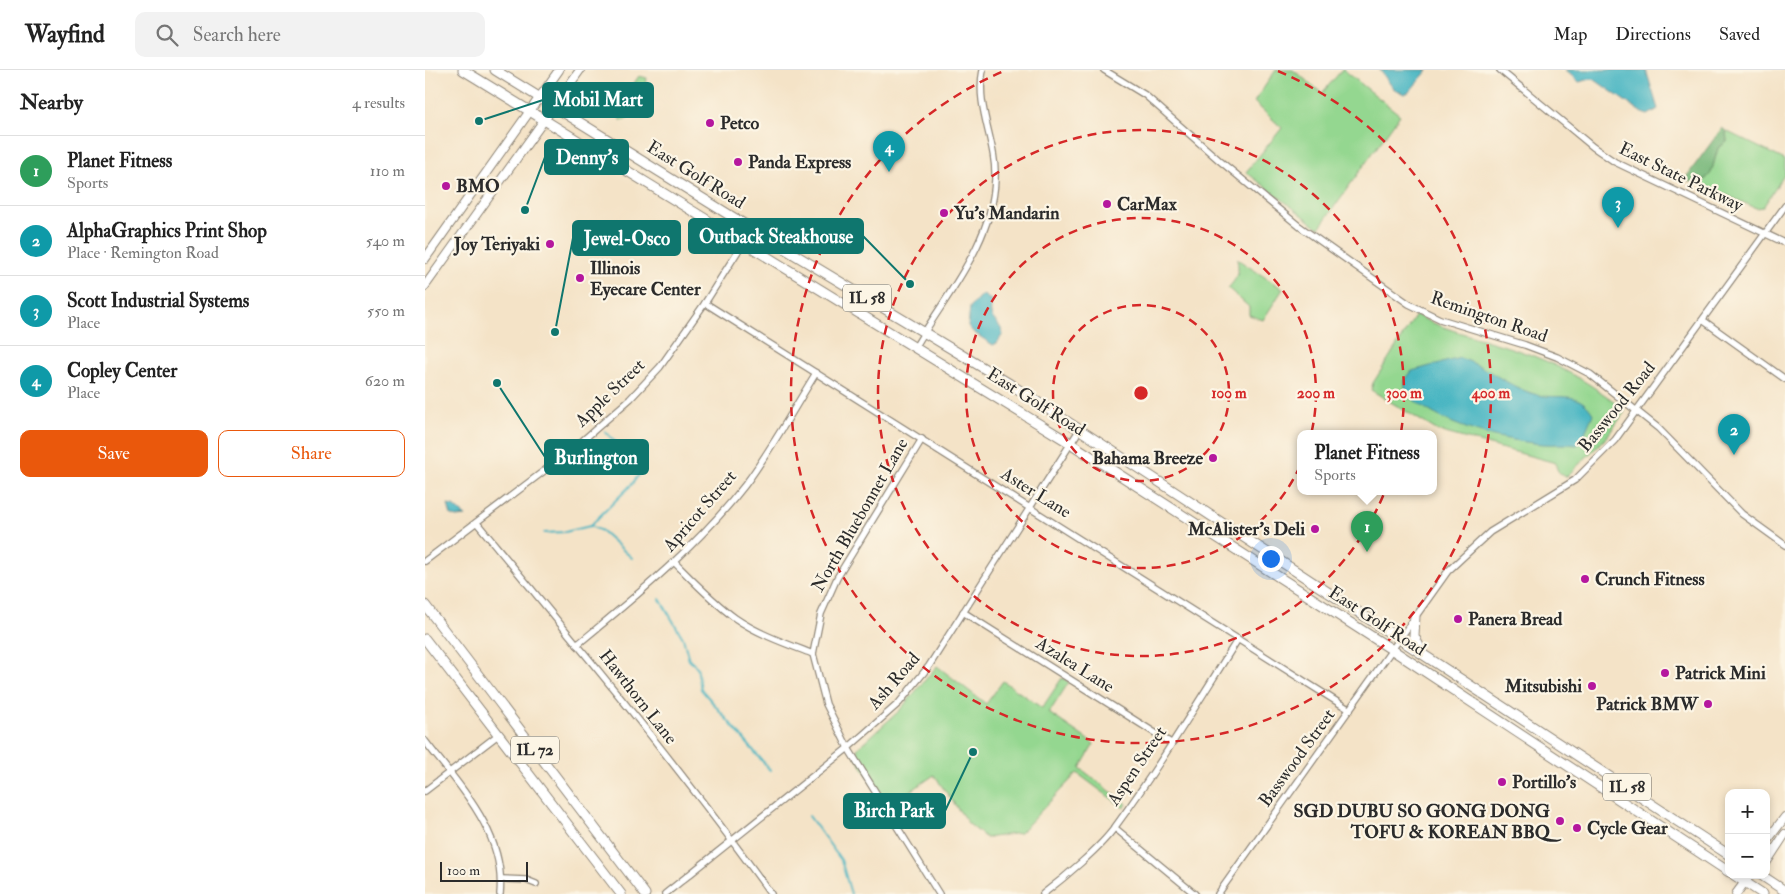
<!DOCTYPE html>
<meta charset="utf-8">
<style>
body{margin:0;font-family:"IM FELL Double Pica",serif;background:#f2f2f2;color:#222}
.controls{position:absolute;right:15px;bottom:15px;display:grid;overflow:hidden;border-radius:10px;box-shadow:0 2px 8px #0003}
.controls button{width:45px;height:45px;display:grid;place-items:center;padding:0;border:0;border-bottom:1px solid #e0e0e0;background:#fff;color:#222;font:25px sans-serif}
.scale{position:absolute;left:15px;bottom:12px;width:88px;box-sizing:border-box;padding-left:5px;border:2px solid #2b2b2b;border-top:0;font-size:14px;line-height:18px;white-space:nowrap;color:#2b2b2b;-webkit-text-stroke:4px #fcf5e5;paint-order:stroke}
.you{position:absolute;left:845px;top:488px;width:18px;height:18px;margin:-12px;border:4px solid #fff;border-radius:50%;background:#1a73e8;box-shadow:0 0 0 8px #1a73e833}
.badge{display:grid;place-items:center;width:32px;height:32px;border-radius:50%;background:#ea580c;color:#fff;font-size:16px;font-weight:700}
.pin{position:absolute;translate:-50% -41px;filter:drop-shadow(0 1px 2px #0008)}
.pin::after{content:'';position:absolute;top:26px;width:18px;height:15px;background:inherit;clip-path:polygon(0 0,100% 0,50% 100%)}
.popup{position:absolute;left:872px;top:360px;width:140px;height:65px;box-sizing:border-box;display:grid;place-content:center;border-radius:10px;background:#fff;filter:drop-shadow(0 1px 4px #0005);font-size:16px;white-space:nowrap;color:#767676}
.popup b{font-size:19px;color:#222}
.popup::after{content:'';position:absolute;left:50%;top:100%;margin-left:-10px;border:10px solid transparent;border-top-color:#fff}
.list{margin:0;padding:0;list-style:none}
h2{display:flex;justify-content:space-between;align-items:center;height:65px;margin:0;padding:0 20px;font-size:21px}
h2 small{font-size:16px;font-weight:400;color:#767676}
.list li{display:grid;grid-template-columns:32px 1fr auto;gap:15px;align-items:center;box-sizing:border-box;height:70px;padding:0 20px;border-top:1px solid #e0e0e0}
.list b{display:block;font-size:19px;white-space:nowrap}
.list p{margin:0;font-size:16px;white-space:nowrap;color:#767676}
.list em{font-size:16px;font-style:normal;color:#767676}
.actions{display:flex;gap:10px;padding:15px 20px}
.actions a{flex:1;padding:11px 0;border:1px solid #ea580c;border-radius:10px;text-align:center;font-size:18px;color:#ea580c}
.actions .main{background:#ea580c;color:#fff}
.icon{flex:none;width:28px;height:28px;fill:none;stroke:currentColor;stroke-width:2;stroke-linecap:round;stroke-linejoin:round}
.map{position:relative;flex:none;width:1360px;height:824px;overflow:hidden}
header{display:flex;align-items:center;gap:30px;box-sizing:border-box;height:70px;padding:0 25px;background:#fff;border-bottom:1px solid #e0e0e0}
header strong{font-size:24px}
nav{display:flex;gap:28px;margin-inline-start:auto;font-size:18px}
.search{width:350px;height:45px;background:#f2f2f2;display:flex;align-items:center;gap:12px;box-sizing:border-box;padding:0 18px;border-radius:10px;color:#767676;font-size:19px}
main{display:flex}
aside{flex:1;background:#fff}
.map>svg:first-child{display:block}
</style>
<header>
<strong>Wayfind</strong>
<div class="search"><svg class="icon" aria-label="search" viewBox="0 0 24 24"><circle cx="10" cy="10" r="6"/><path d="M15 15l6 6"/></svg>Search here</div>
<nav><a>Map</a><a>Directions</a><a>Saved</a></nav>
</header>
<main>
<aside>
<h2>Nearby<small>4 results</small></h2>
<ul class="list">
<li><span class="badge" style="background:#2e9e5b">1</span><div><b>Planet Fitness</b><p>Sports</p></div><em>110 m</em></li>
<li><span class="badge" style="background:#0f9aa8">2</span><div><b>AlphaGraphics Print Shop</b><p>Place · Remington Road</p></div><em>540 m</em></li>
<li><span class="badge" style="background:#0f9aa8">3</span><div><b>Scott Industrial Systems</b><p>Place</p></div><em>550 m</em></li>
<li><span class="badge" style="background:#0f9aa8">4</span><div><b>Copley Center</b><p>Place</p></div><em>620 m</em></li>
</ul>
<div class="actions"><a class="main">Save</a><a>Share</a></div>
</aside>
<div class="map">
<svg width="1360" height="824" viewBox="0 0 1360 824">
<rect width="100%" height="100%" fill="#fcf5e5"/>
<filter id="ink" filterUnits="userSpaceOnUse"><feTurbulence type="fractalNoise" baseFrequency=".02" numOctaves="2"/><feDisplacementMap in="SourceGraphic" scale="10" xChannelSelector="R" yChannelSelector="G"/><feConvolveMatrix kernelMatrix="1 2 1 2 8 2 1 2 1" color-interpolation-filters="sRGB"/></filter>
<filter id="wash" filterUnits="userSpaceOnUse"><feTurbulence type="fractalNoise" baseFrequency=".0096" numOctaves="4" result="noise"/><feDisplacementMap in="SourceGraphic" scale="20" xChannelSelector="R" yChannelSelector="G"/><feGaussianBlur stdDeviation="1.12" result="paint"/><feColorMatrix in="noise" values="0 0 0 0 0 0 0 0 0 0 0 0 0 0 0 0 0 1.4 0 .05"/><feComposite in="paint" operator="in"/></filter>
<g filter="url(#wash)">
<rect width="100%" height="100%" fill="#f4e3c7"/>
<g fill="#94d790" stroke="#60815e">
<polygon points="851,0 868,0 897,23 917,0 919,0 975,45 894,158 821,102 857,58 829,32"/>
<polygon points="214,6 222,8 221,14 202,40 204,47 197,51 190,42 191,39"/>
<polygon points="1301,61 1360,90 1360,104 1338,137 1331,138 1276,114 1286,103 1293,78 1302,72"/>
<path d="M812,189l46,30 -20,31 -14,-5v-8l-21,-19c9,-9 12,-16 9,-29z"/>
<path d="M991,245c32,17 67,23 101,35 40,13 75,34 107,59v4l-18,25 -40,39c-6,-3 -10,-6 -10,-14l-118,-32 -67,-41 2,-7z"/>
<polygon points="512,596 561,634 578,611 617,638 637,608 644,612 624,643 669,674 655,698 702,734 699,738 652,703 595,763 561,768 543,753 509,705 463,737 430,686 433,678 474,641"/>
</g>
<polygon fill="#77b87a" stroke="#517252" points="1297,58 1301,61 1302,72 1293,78 1286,103 1276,114 1259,110"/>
<g fill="#47b5c2" stroke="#397076">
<polygon points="955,0 1003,0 984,22 979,24 968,18"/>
<polygon points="1140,0 1221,0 1233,39 1223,45 1217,43 1170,10 1166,9 1154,12"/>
<path d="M557,224l10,7c-5,22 6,16 11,33l-6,9 -4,2 -20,-13 -5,-6 2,-19z"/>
<path d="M1035,288c26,8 47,28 74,36 23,7 44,-6 59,20l-12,28 -4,3c-12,-2 -23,0 -35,-1 -47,-5 -103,-18 -137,-52v-12l7,-9z"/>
<polygon points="23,435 28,436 41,446 31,447 26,445"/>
</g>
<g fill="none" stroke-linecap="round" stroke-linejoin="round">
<g stroke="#47b5c2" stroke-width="2">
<polyline points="165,456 207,414 215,403 214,398 180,361"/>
<polyline points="165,456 177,461 207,488"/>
<polyline points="119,463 140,462 165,456"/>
<polyline points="235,529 258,568 264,590 272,597 276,619 345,700"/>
<polyline points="384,746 416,790 426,824"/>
</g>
</g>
</g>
<g filter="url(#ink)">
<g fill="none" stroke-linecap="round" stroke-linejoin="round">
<g stroke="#908779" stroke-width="8">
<g id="street">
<polyline points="679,0 720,25 795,91 874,156 984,234 1015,249 1100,275 1132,287 1165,304 1233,358 1317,444 1360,475"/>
<polyline points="1075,0 1168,77 1190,92 1360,173"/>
<polyline points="280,233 925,640"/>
<polyline points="1279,251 1360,309"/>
<path d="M491,276c30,-51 77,-104 79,-167 2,-36 -20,-72 -12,-109"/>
<polyline points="497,369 412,508 396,544 388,584 401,634 423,678 514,824"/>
<path d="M52,453c100,121 202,243 294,371"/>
<polyline points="0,491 148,379 205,329 235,297 280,233 327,159"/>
<path d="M250,493c19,19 38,39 60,55 23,16 52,26 78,36"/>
<polyline points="538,542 746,673"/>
<path d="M152,575c60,-50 120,-98 168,-160 26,-35 48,-75 71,-112"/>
<path d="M0,671c34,45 81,92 75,153"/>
<polyline points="0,721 73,665"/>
<polyline points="690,758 770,824"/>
<polyline points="77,809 101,810 111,814"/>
<polyline points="240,824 423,678 474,633 504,596 655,359"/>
<path d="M618,824c21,-16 57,-46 72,-67 44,-60 83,-125 123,-188"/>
<polyline points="793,824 1023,501 1065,462 1150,410 1190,370 1360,136"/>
</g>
</g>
<g stroke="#908779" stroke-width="10">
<g id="secondary">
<polyline points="0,189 134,0"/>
<polyline points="0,216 155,0"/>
<polyline points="1341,772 1360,747"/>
<polyline points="1341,793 1360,764"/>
<polyline points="1311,824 1325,805"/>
</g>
</g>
<g stroke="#908779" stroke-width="11">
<g id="primary">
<polyline points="38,0 645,373 966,579 1304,802"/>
<polyline points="70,0 327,159 585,314 1304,785"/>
<polyline points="0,535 220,824"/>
<polyline points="990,546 989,566 997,582"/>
<polyline points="0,569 196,824"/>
<polyline points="1309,805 1338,824"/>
<polyline points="1336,805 1360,821"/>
</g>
</g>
<use href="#street" stroke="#fff" stroke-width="5.5"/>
<use href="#secondary" stroke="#fff" stroke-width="8"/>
<use href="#primary" stroke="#fff" stroke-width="9"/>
</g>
</g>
<g fill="none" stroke="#d62828" stroke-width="2.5" stroke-dasharray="9 6">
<circle cx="716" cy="323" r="88"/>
<circle cx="716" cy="323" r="175"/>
<circle cx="716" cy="323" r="263"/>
<path d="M853 1A350 350 0 1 1 579 1"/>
</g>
<g fill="#b5179e" stroke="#fcf5e5" stroke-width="2">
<circle cx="285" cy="53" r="5"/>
<circle cx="313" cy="92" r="5"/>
<circle cx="21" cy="116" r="5"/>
<circle cx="682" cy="134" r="5"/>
<circle cx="519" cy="143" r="5"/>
<circle cx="125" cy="174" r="5"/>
<circle cx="155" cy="208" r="5"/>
<circle cx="788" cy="388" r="5"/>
<circle cx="890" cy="459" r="5"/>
<circle cx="1160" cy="509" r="5"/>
<circle cx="1033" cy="549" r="5"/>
<circle cx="1240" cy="603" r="5"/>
<circle cx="1167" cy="616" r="5"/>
<circle cx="1283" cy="634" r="5"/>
<circle cx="1077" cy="712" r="5"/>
<circle cx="1135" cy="751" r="5"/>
<circle cx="1152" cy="758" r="5"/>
</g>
<g text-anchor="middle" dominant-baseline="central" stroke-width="4.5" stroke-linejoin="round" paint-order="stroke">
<g fill="#fcf5e5" stroke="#6a6863" stroke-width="1">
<rect x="418" y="214.5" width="48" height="27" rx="4"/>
<rect x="86" y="666.5" width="48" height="27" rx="4"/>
<rect x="1178" y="703.5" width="48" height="27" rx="4"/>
</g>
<g font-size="16" font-weight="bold" fill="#2b2b2b">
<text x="442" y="228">IL 58</text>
<text x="110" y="680">IL 72</text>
<text x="1202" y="717">IL 58</text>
</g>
<g font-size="18" font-weight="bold" fill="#2b2b2b" stroke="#fcf5e5" text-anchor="start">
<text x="295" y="53">Petco</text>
<text x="323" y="92">Panda Express</text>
<text x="31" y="116">BMO</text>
<text x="692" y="134">CarMax</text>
<text x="529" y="143">Yu's Mandarin</text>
<text x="115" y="174" text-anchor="end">Joy Teriyaki</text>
<text x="165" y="198">Illinois<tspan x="165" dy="21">Eyecare Center</tspan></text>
<text x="778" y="388" text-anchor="end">Bahama Breeze</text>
<text x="880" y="459" text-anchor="end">McAlister's Deli</text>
<text x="1170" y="509">Crunch Fitness</text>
<text x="1043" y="549">Panera Bread</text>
<text x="1250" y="603">Patrick Mini</text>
<text x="1157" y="616" text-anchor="end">Mitsubishi</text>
<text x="1273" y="634" text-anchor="end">Patrick BMW</text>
<text x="1087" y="712">Portillo's</text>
<text x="1125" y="741" text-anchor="end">SGD DUBU SO GONG DONG<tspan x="1125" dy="21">TOFU &amp; KOREAN BBQ</tspan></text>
<text x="1162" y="758">Cycle Gear</text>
</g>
<g font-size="18" fill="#2b2b2b" stroke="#fcf5e5">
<text transform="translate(271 105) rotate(32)">East Golf Road</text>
<text transform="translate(1256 107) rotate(26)">East State Parkway</text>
<text transform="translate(1064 247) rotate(19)">Remington Road</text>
<text transform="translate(185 323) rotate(-44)">Apple Street</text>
<text transform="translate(611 332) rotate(32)">East Golf Road</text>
<text transform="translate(1192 337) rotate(-51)">Basswood Road</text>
<text transform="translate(611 423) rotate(32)">Aster Lane</text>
<text transform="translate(275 441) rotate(-49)">Apricot Street</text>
<text transform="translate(435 445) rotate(-60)">North Bluebonnet Lane</text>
<text transform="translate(952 551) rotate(33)">East Golf Road</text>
<text transform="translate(650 595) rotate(32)">Azalea Lane</text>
<text transform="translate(469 611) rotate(-49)">Ash Road</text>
<text transform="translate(213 627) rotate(52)">Hawthorn Lane</text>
<text transform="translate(872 688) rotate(-54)">Basswood Street</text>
<text transform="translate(712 696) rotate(-56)">Aspen Street</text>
</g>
</g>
<circle cx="716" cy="323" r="8" fill="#d62828" stroke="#fcf5e5" stroke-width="2.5"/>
<g font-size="15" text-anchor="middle" font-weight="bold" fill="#d62828" stroke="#fcf5e5" stroke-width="4.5" stroke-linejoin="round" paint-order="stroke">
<text x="804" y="328">100 m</text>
<text x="891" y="328">200 m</text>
<text x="979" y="328">300 m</text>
<text x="1066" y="328">400 m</text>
</g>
<path fill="none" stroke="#0f766e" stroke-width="2" d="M54 51L118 30M100 140L120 87M485 214L438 166M130 262L148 168M72 313L120 387M548 682L520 741"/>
<g fill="#0f766e" stroke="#fcf5e5" stroke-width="2">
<circle cx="54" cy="51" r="5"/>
<circle cx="100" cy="140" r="5"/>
<circle cx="485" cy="214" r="5"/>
<circle cx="130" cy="262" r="5"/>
<circle cx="72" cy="313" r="5"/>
<circle cx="548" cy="682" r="5"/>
</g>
<g fill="#0f766e" stroke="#0f766e" stroke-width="2">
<rect x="118" y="13" width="110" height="34" rx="5"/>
<rect x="120" y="70" width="83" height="34" rx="5"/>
<rect x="264" y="149" width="174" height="34" rx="5"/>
<rect x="148" y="151" width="107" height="34" rx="5"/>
<rect x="120" y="370" width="103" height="34" rx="5"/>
<rect x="419" y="724" width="101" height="34" rx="5"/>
</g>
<g font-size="19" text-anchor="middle" font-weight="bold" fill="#fff">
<text x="173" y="36">Mobil Mart</text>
<text x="162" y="94">Denny's</text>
<text x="351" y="173">Outback Steakhouse</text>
<text x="202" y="175">Jewel-Osco</text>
<text x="171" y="394">Burlington</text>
<text x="469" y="747">Birch Park</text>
</g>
</svg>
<div class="controls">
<button>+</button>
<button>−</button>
</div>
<div class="scale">100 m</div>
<div class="you"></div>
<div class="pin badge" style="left:942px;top:482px;background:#2e9e5b">1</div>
<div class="popup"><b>Planet Fitness</b>Sports</div>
<div class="pin badge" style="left:1309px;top:385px;background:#0f9aa8">2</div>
<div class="pin badge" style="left:1193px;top:158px;background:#0f9aa8">3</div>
<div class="pin badge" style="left:464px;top:102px;background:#0f9aa8">4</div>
</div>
</main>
